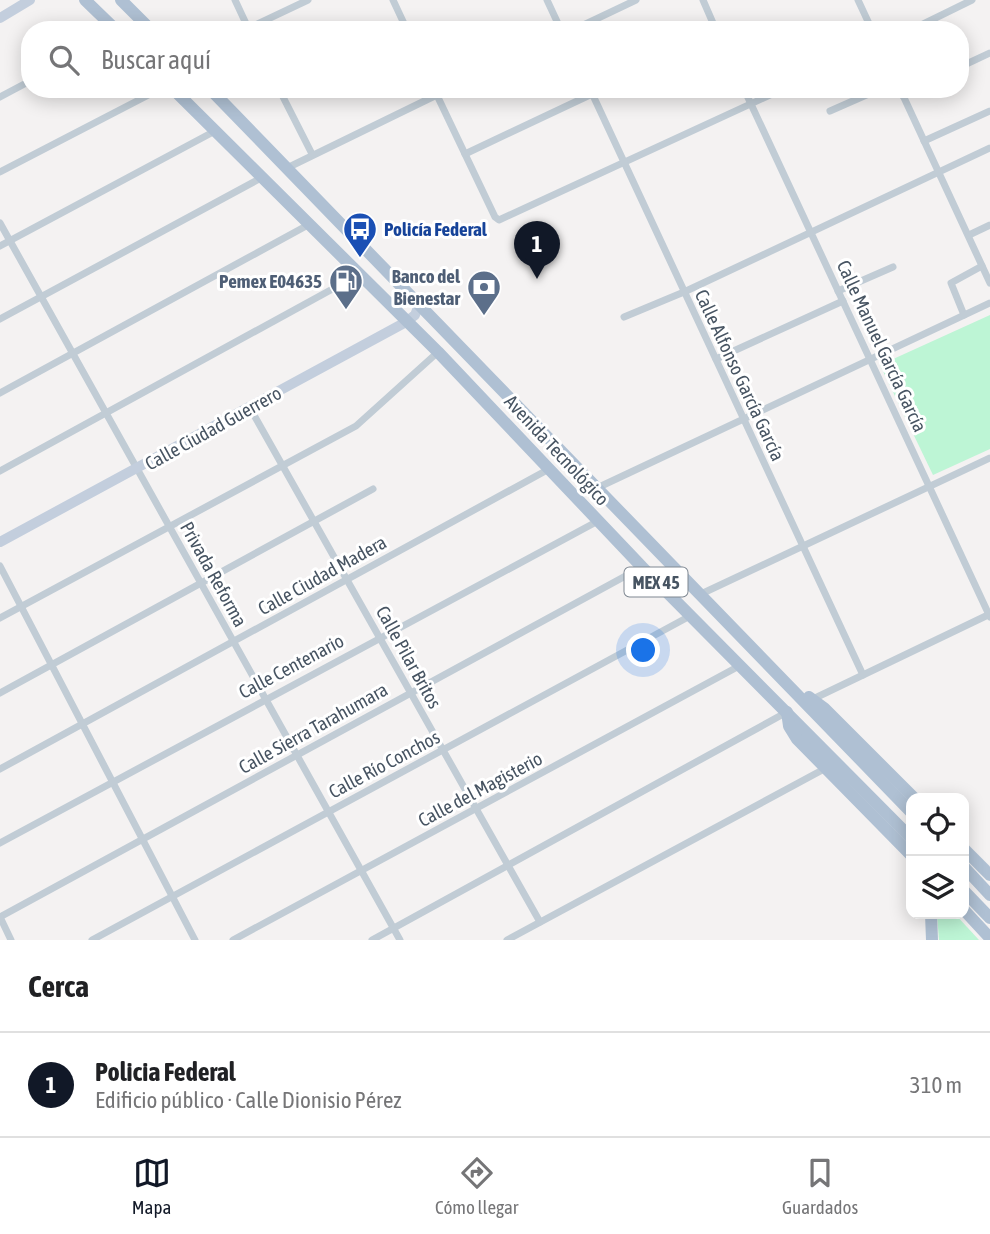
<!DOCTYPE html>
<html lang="es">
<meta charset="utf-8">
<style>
body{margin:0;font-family:"Asap Condensed",sans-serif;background:#f6f6f6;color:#202124}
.controls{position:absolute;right:21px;bottom:21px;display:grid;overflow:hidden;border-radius:14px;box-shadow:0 4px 18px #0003}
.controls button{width:63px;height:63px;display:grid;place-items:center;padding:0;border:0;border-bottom:2px solid #e0e0e0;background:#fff;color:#202124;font:35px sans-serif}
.you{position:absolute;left:644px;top:651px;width:24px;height:24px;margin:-18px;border:5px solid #fff;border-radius:50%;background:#1a73e8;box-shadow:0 0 0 10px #1a73e833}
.badge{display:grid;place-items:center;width:46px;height:46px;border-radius:50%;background:#111827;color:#fff;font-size:23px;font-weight:700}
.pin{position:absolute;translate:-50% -58px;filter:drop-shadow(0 2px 4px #0008)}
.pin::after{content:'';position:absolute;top:37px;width:24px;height:21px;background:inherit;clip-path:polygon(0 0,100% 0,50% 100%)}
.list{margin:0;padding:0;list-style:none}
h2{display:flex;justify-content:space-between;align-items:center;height:91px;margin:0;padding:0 28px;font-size:30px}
h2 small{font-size:23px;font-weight:400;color:#757577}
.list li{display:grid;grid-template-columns:46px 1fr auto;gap:21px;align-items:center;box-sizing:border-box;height:105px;padding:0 28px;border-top:2px solid #e0e0e0}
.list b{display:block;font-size:26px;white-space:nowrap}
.list p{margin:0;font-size:23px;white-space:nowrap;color:#757577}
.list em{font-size:23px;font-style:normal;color:#757577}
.icon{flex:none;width:38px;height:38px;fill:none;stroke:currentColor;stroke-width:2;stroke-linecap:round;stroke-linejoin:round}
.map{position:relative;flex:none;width:990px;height:940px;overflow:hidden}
.search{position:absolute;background:#fff;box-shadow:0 4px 18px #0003;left:21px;right:21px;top:21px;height:77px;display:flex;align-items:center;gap:18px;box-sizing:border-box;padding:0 24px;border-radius:28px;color:#757577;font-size:26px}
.sheet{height:196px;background:#fff}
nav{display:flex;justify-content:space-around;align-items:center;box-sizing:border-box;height:98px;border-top:2px solid #e0e0e0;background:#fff;font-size:19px;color:#757577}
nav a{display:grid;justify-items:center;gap:4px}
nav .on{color:#111827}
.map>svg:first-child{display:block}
</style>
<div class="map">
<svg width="990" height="940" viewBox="0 0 990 940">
<rect width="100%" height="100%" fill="#f4f2f2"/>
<g fill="#bdf5d5">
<polygon points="990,315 990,449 933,475 880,365"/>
<polygon points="937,914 955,914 979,940 939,940"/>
</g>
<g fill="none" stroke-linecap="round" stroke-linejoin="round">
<g stroke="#c1ccd5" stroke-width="7">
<polyline points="235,0 249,30"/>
<polyline points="393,0 407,30"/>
<polyline points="547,0 561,30"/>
<polyline points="703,0 716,30"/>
<polyline points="858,0 872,30"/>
<polyline points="245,30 308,0"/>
<polyline points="573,30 636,0"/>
<polyline points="911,30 972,0"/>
<polyline points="960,67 990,53"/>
<polyline points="279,89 312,154"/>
<polyline points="434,89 495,217 499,220 783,89"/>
<polyline points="590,89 863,675"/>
<polyline points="744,89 990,617"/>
<polyline points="900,89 990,283"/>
<polyline points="903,96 916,89"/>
<polyline points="0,97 30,81"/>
<polyline points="830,111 880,89"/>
<polyline points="924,141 990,111"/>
<polyline points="465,154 592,94"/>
<polyline points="287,168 449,89"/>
<polyline points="0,172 160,89"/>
<polyline points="0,223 400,940"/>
<polyline points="969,235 990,225"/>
<polyline points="0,246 215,131"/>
<polyline points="838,291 893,267"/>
<polyline points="964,315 951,283 982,266"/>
<polyline points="624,317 684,292 990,148"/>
<polyline points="0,319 261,178"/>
<polyline points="716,359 843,301"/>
<polyline points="0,393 308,225"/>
<polyline points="250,408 540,922"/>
<polyline points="0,471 358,275"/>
<polyline points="597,488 990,303"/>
<polyline points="0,566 195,940"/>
<polyline points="701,594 990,458"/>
<polyline points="0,618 356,426 438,352"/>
<polyline points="0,693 373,489"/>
<polyline points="813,699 990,614"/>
<polyline points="0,769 549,469"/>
<polyline points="0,843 598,521"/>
<polyline points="0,917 642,567"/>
<polyline points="0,917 11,940"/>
<polyline points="92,940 690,616"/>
<polyline points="233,940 741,665"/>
<polyline points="372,940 787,712"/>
<polyline points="507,940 826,768"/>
</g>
<g stroke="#c3cedd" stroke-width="10">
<polyline points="0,18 30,0"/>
<polyline points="0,542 406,322 415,315 419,305"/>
</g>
<g stroke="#afc0d3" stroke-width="12">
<polyline points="85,0 116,30"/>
<polyline points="121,0 151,30"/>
<polyline points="173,89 438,352 642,567 911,838"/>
<polyline points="210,89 911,812"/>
<polyline points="809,697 824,708 914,798"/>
<polyline points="787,712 789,726 797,739 911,855"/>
<polyline points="964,849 990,875"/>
<polyline points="964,867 990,895"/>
<polyline points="964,891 990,918"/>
<polyline points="964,910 990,938"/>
<polyline points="931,914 932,940"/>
</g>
</g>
<defs>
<g id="bus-pin" transform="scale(1.75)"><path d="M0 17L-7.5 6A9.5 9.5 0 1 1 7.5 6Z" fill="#1a4fb4" stroke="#fff"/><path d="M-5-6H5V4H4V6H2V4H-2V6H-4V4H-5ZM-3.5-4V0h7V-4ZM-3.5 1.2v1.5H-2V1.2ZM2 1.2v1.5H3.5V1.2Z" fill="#fff"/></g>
<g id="fuel-pin" transform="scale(1.75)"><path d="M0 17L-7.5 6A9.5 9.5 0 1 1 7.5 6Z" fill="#5c6f8a" stroke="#fff"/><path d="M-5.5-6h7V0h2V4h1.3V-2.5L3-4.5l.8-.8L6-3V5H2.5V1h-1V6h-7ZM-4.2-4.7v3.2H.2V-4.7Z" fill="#fff"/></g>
<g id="bank-pin" transform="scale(1.75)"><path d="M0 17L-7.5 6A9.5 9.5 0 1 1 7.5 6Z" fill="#5c6f8a" stroke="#fff"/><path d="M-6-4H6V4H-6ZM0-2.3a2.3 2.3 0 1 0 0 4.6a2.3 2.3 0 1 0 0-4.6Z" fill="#fff"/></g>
</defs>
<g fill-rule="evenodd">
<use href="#bus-pin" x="360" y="229"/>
<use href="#fuel-pin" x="346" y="281"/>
<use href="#bank-pin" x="484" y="287"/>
</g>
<g text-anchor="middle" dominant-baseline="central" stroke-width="6" stroke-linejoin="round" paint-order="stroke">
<rect fill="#fff" stroke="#7e8791" stroke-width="2" x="624.5" y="567.5" width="63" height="29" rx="5"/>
<g font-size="18" font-weight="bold" fill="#475462">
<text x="656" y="582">MEX 45</text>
</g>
<g font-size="19" font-weight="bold" fill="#164399" stroke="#fff" text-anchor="start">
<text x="384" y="229">Policía Federal</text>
</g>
<g font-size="19" font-weight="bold" fill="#4e5e75" stroke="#fff" text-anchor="end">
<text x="460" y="276">Banco del<tspan x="460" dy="22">Bienestar</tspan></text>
<text x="322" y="281">Pemex E04635</text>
</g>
<g font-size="19" fill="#475462" stroke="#fff">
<text transform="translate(882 346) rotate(65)">Calle Manuel García García</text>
<text transform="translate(740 375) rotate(65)">Calle Alfonso García García</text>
<text transform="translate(213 428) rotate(-29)">Calle Ciudad Guerrero</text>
<text transform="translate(557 450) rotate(47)">Avenida Tecnológico</text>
<text transform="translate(214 574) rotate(61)">Privada Reforma</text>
<text transform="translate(322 575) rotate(-29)">Calle Ciudad Madera</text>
<text transform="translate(409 657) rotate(61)">Calle Pilar Britos</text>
<text transform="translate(291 666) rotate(-28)">Calle Centenario</text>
<text transform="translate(313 728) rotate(-29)">Calle Sierra Tarahumara</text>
<text transform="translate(384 764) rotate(-28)">Calle Río Conchos</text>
<text transform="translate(480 789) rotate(-28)">Calle del Magisterio</text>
</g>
</g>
</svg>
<div class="controls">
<button><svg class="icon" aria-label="locate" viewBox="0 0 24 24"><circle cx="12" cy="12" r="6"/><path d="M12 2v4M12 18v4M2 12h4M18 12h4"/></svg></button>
<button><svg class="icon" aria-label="layers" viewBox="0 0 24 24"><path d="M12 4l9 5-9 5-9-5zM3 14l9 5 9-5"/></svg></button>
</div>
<div class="you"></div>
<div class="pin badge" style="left:537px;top:279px">1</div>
<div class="search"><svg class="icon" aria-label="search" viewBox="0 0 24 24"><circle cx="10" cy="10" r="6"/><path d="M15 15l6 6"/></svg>Buscar aquí</div>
</div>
<section class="sheet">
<h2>Cerca<small></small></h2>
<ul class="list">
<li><span class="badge">1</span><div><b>Policia Federal</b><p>Edificio público · Calle Dionisio Pérez</p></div><em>310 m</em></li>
</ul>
</section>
<nav>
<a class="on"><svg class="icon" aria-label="map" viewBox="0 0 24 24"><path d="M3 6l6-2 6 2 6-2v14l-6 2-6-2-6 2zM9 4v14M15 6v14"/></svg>Mapa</a>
<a><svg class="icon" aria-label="directions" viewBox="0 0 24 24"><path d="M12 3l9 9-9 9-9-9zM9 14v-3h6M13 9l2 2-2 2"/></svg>Cómo llegar</a>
<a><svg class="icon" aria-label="saved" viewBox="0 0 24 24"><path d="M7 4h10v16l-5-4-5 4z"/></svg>Guardados</a>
</nav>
